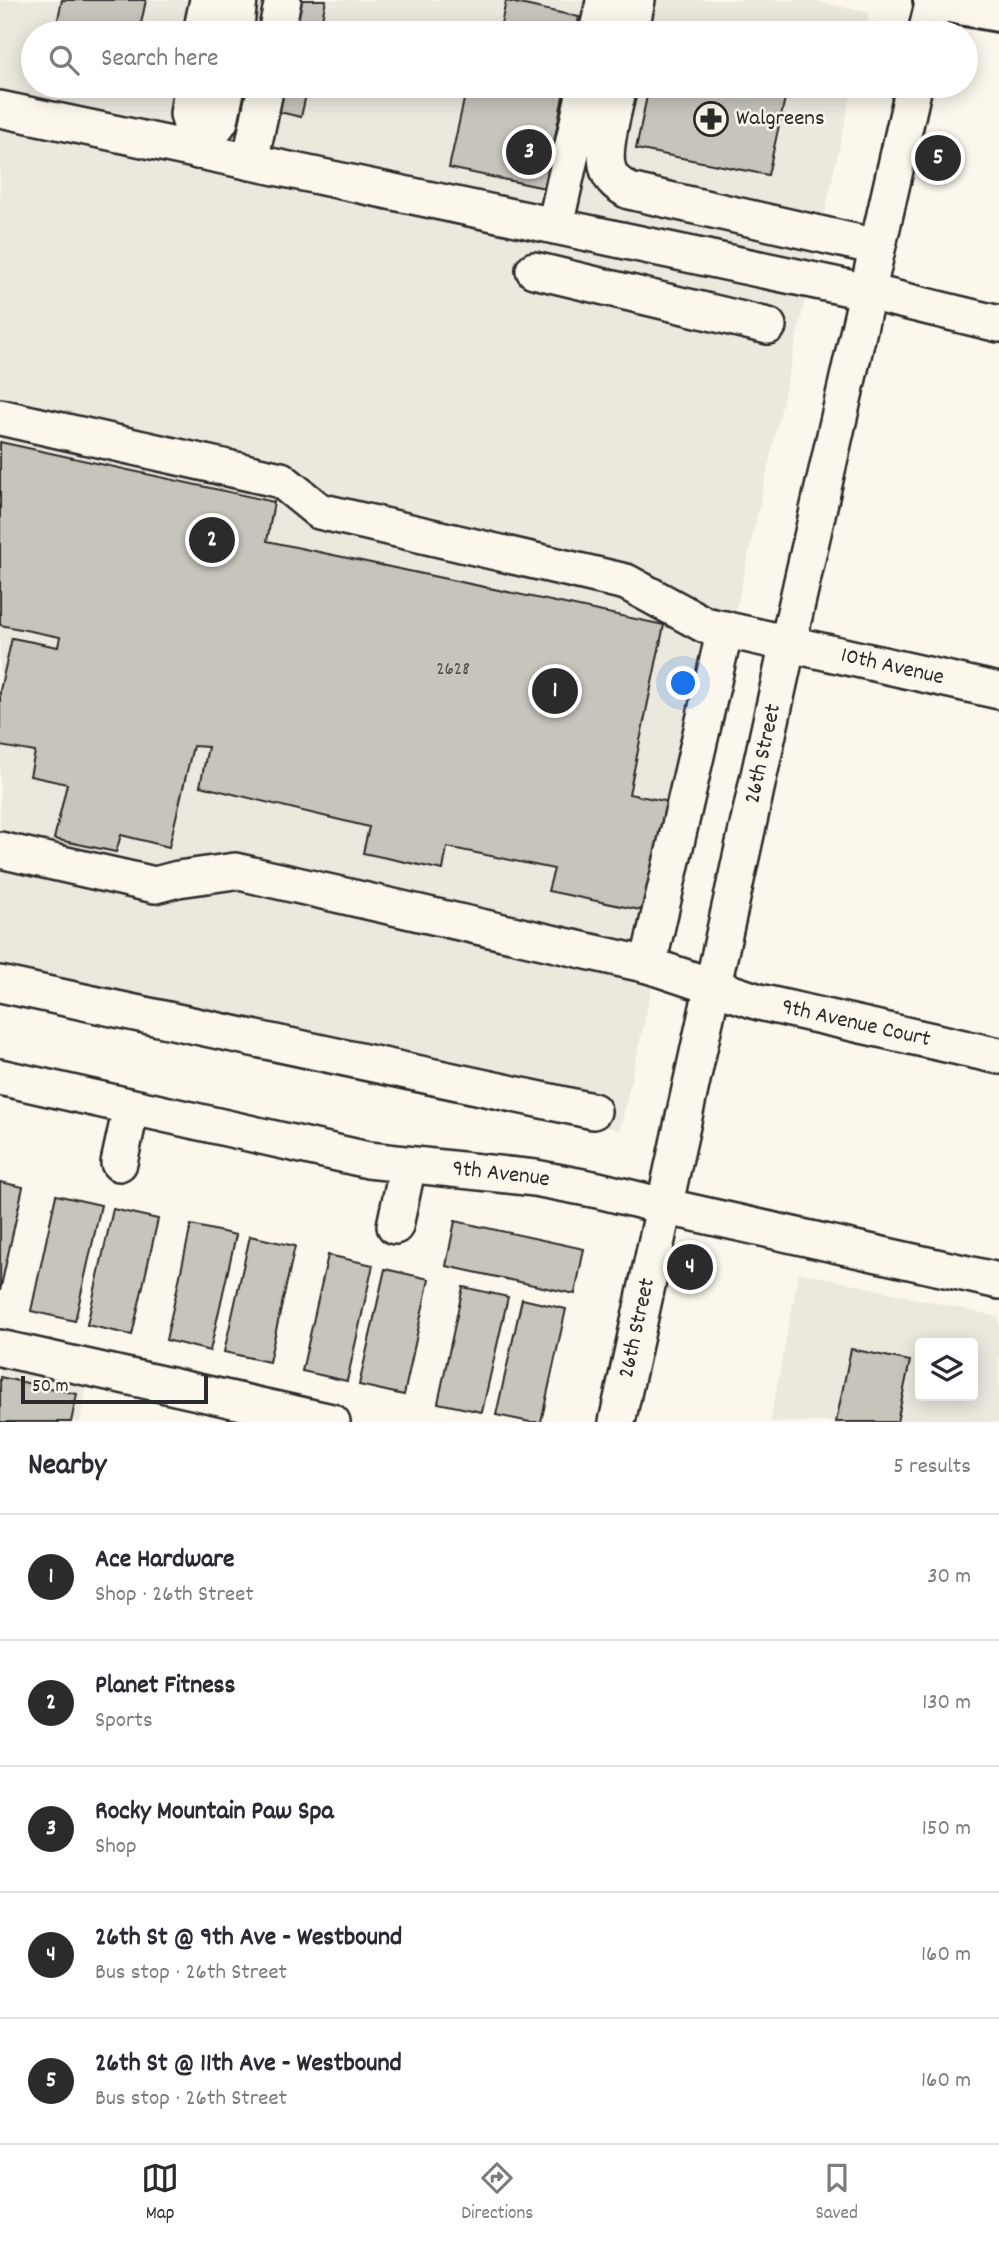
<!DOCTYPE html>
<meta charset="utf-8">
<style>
body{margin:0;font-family:Dekko,sans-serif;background:#f2f2f3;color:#2b2b33}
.controls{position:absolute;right:21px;bottom:21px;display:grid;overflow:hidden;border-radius:7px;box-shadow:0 4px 18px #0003}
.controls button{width:63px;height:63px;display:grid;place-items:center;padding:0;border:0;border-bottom:2px solid #e1e1e2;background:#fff;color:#2b2b33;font:35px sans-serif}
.scale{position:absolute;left:21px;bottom:18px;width:187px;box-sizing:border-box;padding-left:7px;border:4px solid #2b2b2b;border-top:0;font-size:19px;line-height:24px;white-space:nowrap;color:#2b2b2b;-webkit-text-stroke:5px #fbf7ec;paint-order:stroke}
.you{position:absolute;left:684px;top:684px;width:24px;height:24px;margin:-18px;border:5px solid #fff;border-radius:50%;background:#1a73e8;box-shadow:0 0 0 10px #1a73e833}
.badge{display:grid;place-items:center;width:46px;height:46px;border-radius:50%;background:#2b2b2b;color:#fff;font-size:23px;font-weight:700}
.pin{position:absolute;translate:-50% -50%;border:4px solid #fff;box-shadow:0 2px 7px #0006}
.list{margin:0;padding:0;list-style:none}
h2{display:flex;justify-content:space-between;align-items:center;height:91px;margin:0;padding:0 28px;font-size:30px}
h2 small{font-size:23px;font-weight:400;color:#7c7c81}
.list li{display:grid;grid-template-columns:46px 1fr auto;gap:21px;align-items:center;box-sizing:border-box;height:126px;padding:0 28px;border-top:2px solid #e1e1e2}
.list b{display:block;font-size:26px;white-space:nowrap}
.list p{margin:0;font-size:23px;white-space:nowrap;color:#7c7c81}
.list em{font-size:23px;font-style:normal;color:#7c7c81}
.icon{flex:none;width:38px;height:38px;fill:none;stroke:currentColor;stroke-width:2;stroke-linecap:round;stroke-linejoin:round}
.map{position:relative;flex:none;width:999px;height:1422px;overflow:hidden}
.search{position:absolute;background:#fff;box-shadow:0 4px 18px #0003;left:21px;right:21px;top:21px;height:77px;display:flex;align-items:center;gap:18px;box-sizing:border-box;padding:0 24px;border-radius:38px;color:#7c7c81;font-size:26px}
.sheet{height:721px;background:#fff}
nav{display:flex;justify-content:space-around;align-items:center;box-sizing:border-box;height:98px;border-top:2px solid #e1e1e2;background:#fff;font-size:19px;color:#7c7c81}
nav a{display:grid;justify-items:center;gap:4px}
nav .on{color:#2b2b2b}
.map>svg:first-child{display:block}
</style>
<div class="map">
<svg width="999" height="1422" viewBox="0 0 999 1422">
<rect width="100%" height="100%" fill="#fbf7ec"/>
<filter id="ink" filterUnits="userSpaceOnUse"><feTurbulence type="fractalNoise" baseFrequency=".0143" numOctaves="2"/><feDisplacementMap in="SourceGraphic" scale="14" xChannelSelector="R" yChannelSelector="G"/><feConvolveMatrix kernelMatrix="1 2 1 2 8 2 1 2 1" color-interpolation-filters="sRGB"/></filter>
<g filter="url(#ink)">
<g fill="#ebe8de" fill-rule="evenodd">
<polygon points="0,0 811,0 869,13 865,33 33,33 33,86 853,86 620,1130 0,998"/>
<path d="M799,1272l200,45v105h-229zM920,1343h53v53h-53z"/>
<polygon points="0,1361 88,1381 80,1422 0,1422"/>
</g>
<g fill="#c7c4bc" stroke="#2b2b2b" stroke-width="2">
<polygon points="62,0 146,0 139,33 55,33"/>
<polygon points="300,0 326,0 319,33 292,33"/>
<polygon points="506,1 579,17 576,33 499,33"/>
<polygon points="281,86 308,86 301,117 275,111"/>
<polygon points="467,86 487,88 487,86 565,86 545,188 449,168"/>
<polygon points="649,86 790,86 787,89 768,175 636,149"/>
<polygon points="0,442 274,502 267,541 664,625 629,794 670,802 645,911 548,891 554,869 447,847 443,870 363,853 369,827 200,786 208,747 193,746 169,847 121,835 116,852 54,839 67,784 30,776 35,752 0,746 0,690 12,638 58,647 60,637 0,625"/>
<polygon points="0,1182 23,1187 0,1291"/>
<polygon points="56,1195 101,1205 75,1321 31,1311"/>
<polygon points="113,1209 158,1219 132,1335 87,1325"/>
<polygon points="455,1221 584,1249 575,1294 446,1266"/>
<polygon points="191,1225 236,1235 210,1351 166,1340"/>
<polygon points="250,1236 295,1246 269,1362 224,1352"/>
<polygon points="328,1255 373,1265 347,1381 302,1371"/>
<polygon points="385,1269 429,1279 404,1395 359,1385"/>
<polygon points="463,1287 508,1297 482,1412 438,1403"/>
<polygon points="522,1299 566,1309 541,1422 530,1422 496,1415"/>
<polygon points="851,1349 910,1361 897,1422 836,1422"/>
<polygon points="0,1377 77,1394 71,1422 0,1422"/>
</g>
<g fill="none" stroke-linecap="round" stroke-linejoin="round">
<g stroke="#2b2b2b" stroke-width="40">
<g id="minor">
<polyline points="201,33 208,0"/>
<polyline points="235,33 239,0"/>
<polyline points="276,33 283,0"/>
<polyline points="597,33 604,2"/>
<polyline points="630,33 637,0"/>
<polyline points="926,33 934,0"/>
<polyline points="192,86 188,114 198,151"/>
<path d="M619,86c-4,22 -19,66 -10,86 3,9 12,14 20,19l248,56"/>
<polyline points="0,109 868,292 999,324"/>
<polyline points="198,151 220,121 227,86"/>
<polyline points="250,162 266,86"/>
<polyline points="555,226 586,86"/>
<polyline points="534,270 768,326"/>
<path id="s1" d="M0,417l281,63 38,31 307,71 79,43 294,66"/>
<path id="s2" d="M0,850l155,35 23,-6 57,-8 413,94 111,37 240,54"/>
<polyline points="648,965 725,629"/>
<polyline points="0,984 593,1111"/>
<path id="s3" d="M0,1077l368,83 167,18 63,12 65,16 336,75"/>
<polyline points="119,1163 131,1108"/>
<polyline points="395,1226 408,1165"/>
<polyline points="0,1348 332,1422"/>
<path id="s4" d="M617,1422l171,-779 126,-557"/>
</g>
</g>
<g stroke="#2b2b2b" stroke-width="44">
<polyline id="major" points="933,0 999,12"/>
</g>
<use href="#minor" stroke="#fbf7ec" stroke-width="35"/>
<use href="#major" stroke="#fbf7ec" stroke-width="38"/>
</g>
</g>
<defs>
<g id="pharmacy-ring" transform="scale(1.75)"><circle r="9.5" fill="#fbf7ec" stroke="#2b2b2b" stroke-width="1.5"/><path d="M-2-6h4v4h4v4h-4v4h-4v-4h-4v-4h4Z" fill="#2b2b2b"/></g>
</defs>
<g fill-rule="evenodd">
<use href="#pharmacy-ring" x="711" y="119"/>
</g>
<g text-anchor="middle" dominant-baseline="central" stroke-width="5" stroke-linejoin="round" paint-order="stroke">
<g font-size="19" fill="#52514f">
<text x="453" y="670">2628</text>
</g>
<g font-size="23" fill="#2b2b2b" stroke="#fbf7ec" text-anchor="start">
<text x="736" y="119">Walgreens</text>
</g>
<g font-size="23" fill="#2b2b2b" stroke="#fbf7ec">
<text stroke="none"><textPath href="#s1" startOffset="934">10th Avenue</textPath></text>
<text stroke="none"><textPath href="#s4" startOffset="684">26th Street</textPath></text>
<text stroke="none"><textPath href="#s2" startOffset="880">9th Avenue Court</textPath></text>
<text stroke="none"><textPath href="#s3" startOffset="511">9th Avenue</textPath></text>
<text stroke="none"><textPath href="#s4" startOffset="96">26th Street</textPath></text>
</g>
</g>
</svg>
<div class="controls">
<button><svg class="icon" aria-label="layers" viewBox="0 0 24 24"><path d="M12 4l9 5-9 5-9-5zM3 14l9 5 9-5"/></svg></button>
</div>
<div class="scale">50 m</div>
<div class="you"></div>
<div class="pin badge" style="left:555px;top:691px">1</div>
<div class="pin badge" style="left:212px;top:540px">2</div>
<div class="pin badge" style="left:529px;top:152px">3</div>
<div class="pin badge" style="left:690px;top:1267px">4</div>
<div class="pin badge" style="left:938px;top:158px">5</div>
<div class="search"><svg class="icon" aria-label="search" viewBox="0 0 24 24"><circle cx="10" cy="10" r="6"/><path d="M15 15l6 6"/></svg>Search here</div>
</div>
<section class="sheet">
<h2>Nearby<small>5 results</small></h2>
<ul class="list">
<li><span class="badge">1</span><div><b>Ace Hardware</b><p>Shop · 26th Street</p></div><em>30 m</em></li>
<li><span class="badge">2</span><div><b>Planet Fitness</b><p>Sports</p></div><em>130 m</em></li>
<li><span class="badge">3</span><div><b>Rocky Mountain Paw Spa</b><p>Shop</p></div><em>150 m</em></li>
<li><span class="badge">4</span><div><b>26th St @ 9th Ave - Westbound</b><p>Bus stop · 26th Street</p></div><em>160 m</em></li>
<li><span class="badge">5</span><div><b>26th St @ 11th Ave - Westbound</b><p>Bus stop · 26th Street</p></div><em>160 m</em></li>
</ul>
</section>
<nav>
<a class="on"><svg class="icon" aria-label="map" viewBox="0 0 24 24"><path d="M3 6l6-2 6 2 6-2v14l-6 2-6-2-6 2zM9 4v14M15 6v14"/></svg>Map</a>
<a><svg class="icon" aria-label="directions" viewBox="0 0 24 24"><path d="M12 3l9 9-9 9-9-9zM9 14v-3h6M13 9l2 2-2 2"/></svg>Directions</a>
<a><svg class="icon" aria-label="saved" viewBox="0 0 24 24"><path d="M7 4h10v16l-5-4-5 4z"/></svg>Saved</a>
</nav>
